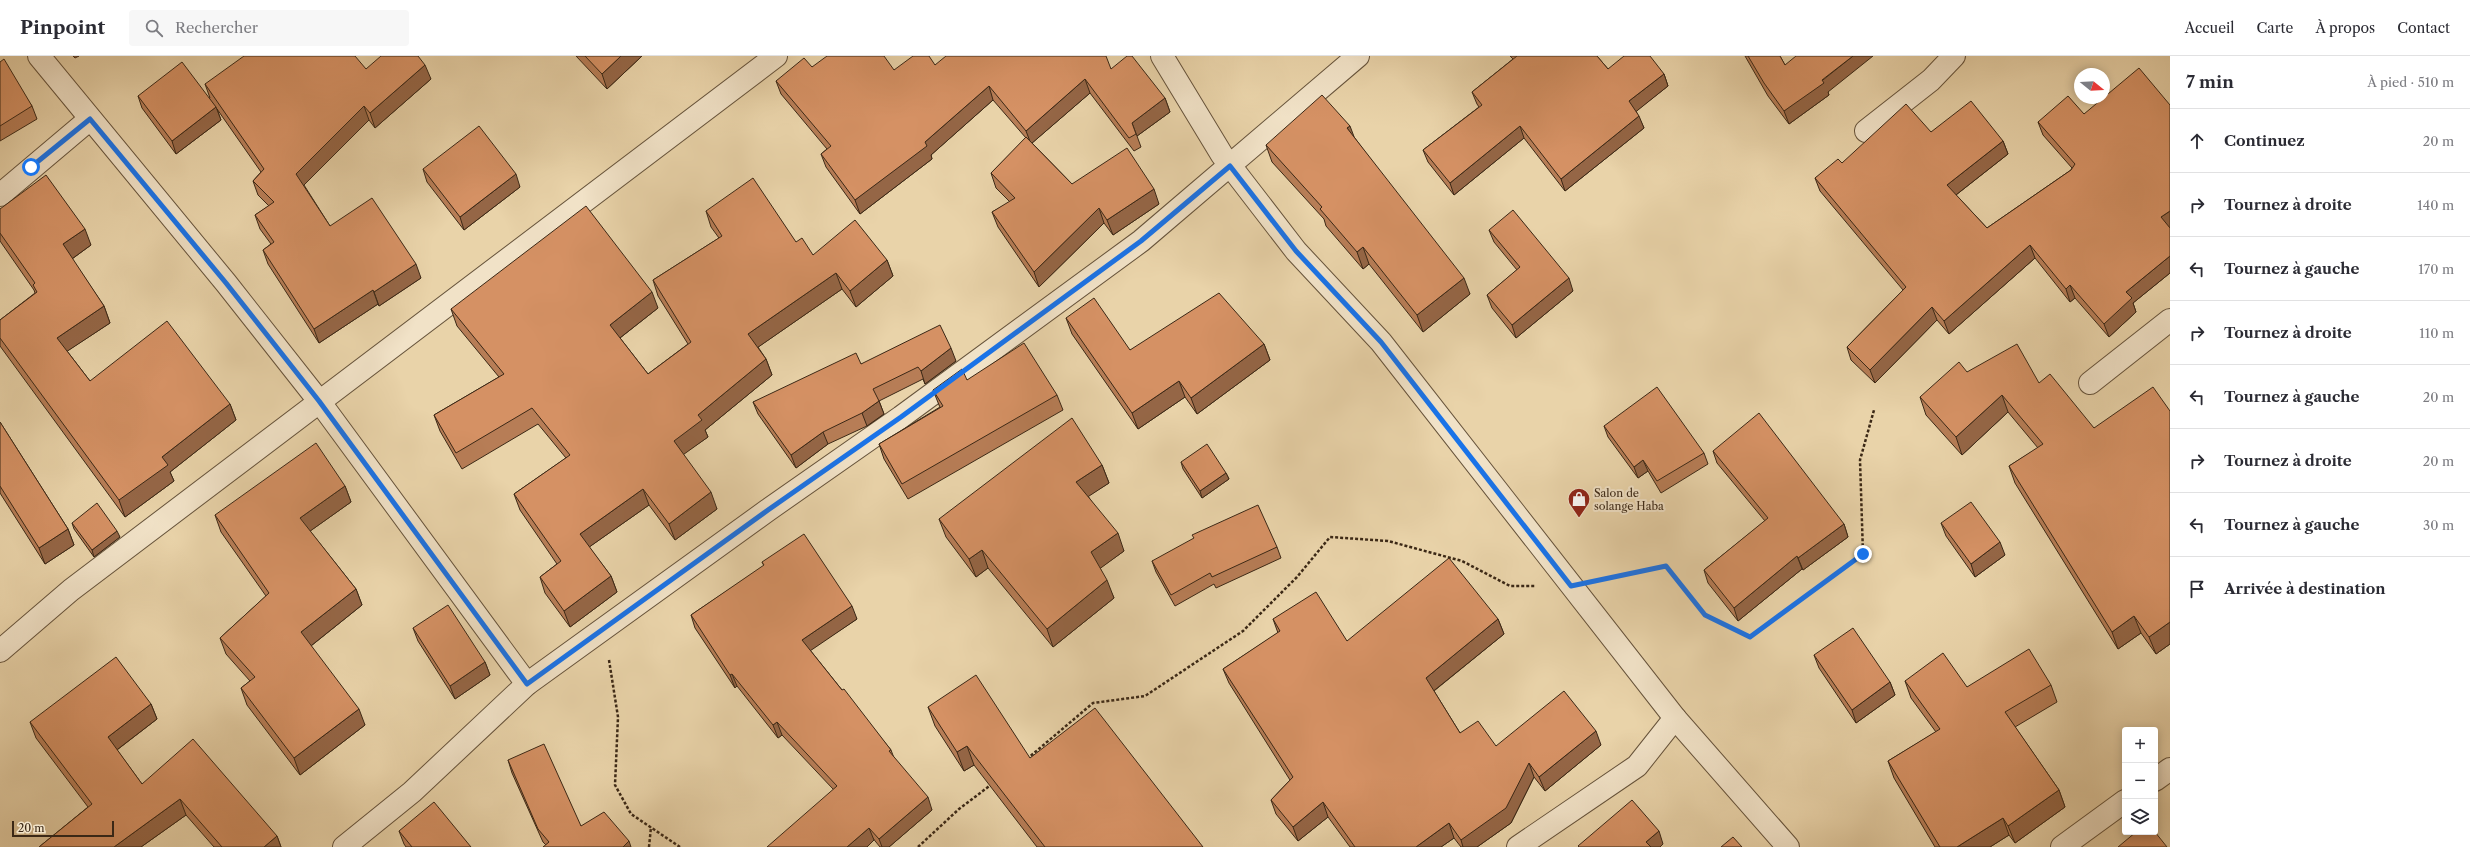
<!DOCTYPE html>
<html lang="fr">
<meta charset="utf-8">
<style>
body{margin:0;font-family:"Libre Caslon Text",serif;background:#f7f7f7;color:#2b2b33}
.controls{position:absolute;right:12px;bottom:12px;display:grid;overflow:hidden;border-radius:4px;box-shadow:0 2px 10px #0003}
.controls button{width:36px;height:36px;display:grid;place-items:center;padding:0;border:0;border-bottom:1px solid #e1e1e2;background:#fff;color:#2b2b33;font:20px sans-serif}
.compass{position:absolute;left:2074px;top:12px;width:36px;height:36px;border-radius:50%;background:#fff;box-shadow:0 2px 10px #0003;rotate:108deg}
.scale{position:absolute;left:12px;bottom:10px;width:102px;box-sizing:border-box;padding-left:4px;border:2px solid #3b2816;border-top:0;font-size:11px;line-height:14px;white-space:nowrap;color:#3b2816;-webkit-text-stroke:3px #f1e2c7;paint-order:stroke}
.stop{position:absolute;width:12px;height:12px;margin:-9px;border:3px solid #1a73e8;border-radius:50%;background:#fff}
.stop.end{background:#1a73e8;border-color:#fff;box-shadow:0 1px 4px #0008}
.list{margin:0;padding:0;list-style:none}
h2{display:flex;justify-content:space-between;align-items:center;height:52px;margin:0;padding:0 16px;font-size:17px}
h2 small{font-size:13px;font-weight:400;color:#7c7c81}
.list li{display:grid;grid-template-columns:26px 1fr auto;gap:12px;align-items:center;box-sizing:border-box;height:64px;padding:0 16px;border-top:1px solid #e1e1e2}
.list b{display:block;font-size:15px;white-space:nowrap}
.list em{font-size:13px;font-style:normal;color:#7c7c81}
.icon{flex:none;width:22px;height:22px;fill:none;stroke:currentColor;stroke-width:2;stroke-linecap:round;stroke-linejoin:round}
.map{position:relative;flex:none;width:2170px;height:791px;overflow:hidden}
header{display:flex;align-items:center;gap:24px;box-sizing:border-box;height:56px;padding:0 20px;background:#fff;border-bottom:1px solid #e1e1e2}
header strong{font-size:19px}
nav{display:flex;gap:22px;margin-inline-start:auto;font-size:14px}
.search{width:280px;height:36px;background:#f7f7f7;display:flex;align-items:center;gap:10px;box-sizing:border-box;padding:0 14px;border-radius:4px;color:#7c7c81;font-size:15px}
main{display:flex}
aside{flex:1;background:#fff}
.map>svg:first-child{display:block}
</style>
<header>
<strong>Pinpoint</strong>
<div class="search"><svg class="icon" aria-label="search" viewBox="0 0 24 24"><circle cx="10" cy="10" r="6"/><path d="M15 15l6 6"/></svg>Rechercher</div>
<nav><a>Accueil</a><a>Carte</a><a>À propos</a><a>Contact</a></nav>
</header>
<main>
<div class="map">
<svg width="2170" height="791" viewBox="0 0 2170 791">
<rect width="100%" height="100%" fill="#e9d3a9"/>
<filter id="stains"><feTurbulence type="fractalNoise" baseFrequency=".005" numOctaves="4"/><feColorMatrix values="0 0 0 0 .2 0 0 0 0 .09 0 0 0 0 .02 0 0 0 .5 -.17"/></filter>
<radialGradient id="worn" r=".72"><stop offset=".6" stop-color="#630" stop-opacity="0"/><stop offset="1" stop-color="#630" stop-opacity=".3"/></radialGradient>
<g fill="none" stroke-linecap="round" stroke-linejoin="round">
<g stroke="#66533b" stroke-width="24">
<g id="minor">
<polyline points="39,0 226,227 319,345 527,628"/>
<polyline points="1162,0 1222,99 1296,195 1381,286 1675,662 1788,791"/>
<polyline points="1866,75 1931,24 1954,0"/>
<polyline points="0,139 90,63"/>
<polyline points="2090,327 2170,264"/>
<polyline points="0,595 71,534 776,0"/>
<polyline points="2155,724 2170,713"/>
<polyline points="344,791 412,736 527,628 768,454 901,361 1141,185 1358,0"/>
<polyline points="1518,791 1637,710 1675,662"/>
<polyline points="2062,791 2125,745"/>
</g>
</g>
<g stroke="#3b2816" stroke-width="2.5" stroke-dasharray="3 2" stroke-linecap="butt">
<polyline points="1603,523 1666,510 1705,559 1750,581 1863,498 1860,404 1874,354"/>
<polyline points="609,604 618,661 615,729 631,758 680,791"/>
<polyline points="1027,703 1093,647 1145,640 1243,575 1297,521 1330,481 1388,485 1462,505 1510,530 1535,530"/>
<polyline points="649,791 651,771"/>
<polyline points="918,791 959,753 992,728"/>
</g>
<use href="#minor" stroke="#f1e2c7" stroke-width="22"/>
</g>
<g fill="#b77d56" stroke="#3b2816">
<polygon points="73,0 79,0 75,2"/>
<polygon points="576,0 642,0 607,33"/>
<polygon points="1510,0 1597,0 1608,13 1664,18 1668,30 1636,55 1644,72 1565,135 1524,82 1454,139 1428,106 1423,94 1479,51 1477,48 1472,36 1513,3"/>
<polygon points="1745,0 1780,0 1785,9 1828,36 1829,39 1789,68 1768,40"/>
<polygon points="0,6 32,50 37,63 0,85"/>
<polygon points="935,9 1111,13 1165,42 1170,56 1137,80 1141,91 1134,95 1090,37 1032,87 1072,128 1159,148 1113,179 1104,167 1039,231 998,171 992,156 1010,146 996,132 991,117 1026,82 993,44 931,99 932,103 860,158 826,111 821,98 827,93 781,38 776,25 812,11 894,14"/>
<polygon points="366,13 431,23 375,72 369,64 304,129 330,170 421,222 379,250 378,248 319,287 268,208 263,194 271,188 260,173 255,159 269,150 258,139 253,125 261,116 217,53 221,64 176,98 142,52 138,40 210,42 205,28"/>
<polygon points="2170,49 2170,217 2133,247 2136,256 2109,281 2075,242 2070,246 2035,202 1949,278 1937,264 1875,327 1851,304 1847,291 1903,234 1820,135 1815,122 1842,107 1931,76 2003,85 2008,98 1956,139 1987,172 2071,114 2072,112 2043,79 2038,66 2084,58"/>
<polygon points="1354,81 1470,238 1423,276 1369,208 1363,213 1326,170 1324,163 1272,106 1266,89"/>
<polygon points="423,113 520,131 464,174 427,126"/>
<polygon points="0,153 91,189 72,203 104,250 110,267 67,295 90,325 230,348 236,364 170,416 174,425 125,461 0,290 0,264 35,237 34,234 0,185"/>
<polygon points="706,155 796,186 813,199 887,204 893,220 856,251 842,233 758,291 766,303 772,319 705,374 708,381 683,398 717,453 675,484 649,449 589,491 611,520 617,536 570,571 545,537 540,521 557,508 520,454 514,438 566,402 538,368 462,413 440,375 434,359 499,321 457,270 451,253 658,252 620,282 648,318 688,288 658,240 653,224 719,182 711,171"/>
<polygon points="1489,174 1573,235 1516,282 1492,252 1487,239 1517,214 1494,186"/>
<polygon points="1066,262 1130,294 1264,288 1270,304 1197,358 1185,341 1138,373 1072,278"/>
<polygon points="956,305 925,328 923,323 879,345 884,358 867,370 828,388 796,412 758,358 753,346 861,308"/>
<polygon points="1967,316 2039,327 2094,372 2170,355 2170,588 2156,598 2141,577 2118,593 2015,427 2009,410 2038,392 2008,356 1962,399 1926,359 1920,341"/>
<polygon points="967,324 1057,339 1063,354 908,443 884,403 879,388 940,351 939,349 933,334"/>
<polygon points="0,366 68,473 74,489 45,508 0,437"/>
<polygon points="1604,370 1704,397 1708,408 1661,437 1648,415 1638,422 1608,381"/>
<polygon points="1713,395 1844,468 1848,481 1803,514 1802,513 1738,565 1708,527 1704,514 1765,465 1717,407"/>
<polygon points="1181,406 1226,417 1229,423 1202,442 1183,413"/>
<polygon points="1102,409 1109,427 1088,440 1124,495 1100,512 1114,542 1053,591 988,512 976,521 946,481 939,463"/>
<polygon points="345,430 351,446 310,475 356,533 362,549 311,590 365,669 300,719 247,649 241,632 250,625 226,598 220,582 266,540 221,476 215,459"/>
<polygon points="72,467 120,481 94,501 74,473"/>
<polygon points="1941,467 2005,499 1975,521 1946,480"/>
<polygon points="1277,491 1281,502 1216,532 1214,528 1175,550 1156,516 1152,505"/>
<polygon points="762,506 857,563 810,594 842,634 891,694 894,702 932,754 889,791 880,791 833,733 782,679 778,682 737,630 735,632 695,572 691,559 764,510"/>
<polygon points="1273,563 1347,585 1498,563 1504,578 1434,635 1460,677 1496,690 1601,689 1545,735 1534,721 1511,767 1477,791 1461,791 1454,782 1441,791 1350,791 1328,761 1298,785 1276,758 1271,744 1290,724 1229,627 1223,613 1278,577"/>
<polygon points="413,572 485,606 490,619 455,643 418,585"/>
<polygon points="1814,599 1890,626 1895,639 1856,667 1819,612"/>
<polygon points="1905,625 1967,631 2051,629 2057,646 2015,671 2059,734 2065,751 2015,787 2009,779 1990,791 1935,791 1894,722 1888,705 1936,676 1911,642"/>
<polygon points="151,648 157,663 117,694 142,728 277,780 281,791 214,791 186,759 141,791 39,791 88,751 36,682 30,666"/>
<polygon points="928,651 1030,702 1203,791 1037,791 974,709 964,715 935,670"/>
<polygon points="508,704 581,770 546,789 543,786 512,717"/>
<polygon points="399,775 471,791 406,791 404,788"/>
</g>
<g fill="#956646" stroke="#3b2816">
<polygon points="621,0 642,0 607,33 602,18"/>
<polygon points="1853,0 1873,0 1828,36 1829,39 1789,68 1784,55"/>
<polygon points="425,9 431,23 375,72 370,57"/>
<polygon points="1664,18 1668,30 1633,58 1629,45"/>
<polygon points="1085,23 1090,37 1031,88 1026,75"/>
<polygon points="989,30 993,44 931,99 932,103 860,158 855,144 925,86"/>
<polygon points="1165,42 1170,56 1137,80 1132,67"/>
<polygon points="364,50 369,64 301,132 296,118"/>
<polygon points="216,51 221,64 176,98 172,85"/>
<polygon points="1639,60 1644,72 1565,135 1561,123"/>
<polygon points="1350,70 1356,86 1347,72"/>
<polygon points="1520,70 1524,82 1454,139 1450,127"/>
<polygon points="2003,85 2008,98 1952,142 1947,129"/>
<polygon points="516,118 520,131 464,174 460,161"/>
<polygon points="1154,133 1159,148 1113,179 1107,164"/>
<polygon points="1099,152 1104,167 1039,231 1034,216"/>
<polygon points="2170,155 2170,171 2166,174 2161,161"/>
<polygon points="85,173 91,189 69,205 63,188"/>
<polygon points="2030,189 2035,202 1949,278 1944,265"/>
<polygon points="1363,191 1369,208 1363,213 1357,196"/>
<polygon points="2170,200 2170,217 2133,247 2136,256 2109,281 2104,268 2126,236"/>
<polygon points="887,204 893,220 856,251 850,235"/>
<polygon points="416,208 421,222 379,250 374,236"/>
<polygon points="836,217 842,233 754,294 748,278"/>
<polygon points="1464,222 1470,238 1423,276 1417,259"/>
<polygon points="1569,222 1573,235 1516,282 1512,269"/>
<polygon points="2070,229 2075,242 2070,246 2066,233"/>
<polygon points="373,234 378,248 319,287 314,273"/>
<polygon points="652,236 658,252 616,285 610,269"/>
<polygon points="104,250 110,267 63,298 57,282"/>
<polygon points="1932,251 1937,264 1875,327 1870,314"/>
<polygon points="1264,288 1270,304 1197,358 1191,342"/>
<polygon points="951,292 956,305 925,328 921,315"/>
<polygon points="766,303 772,319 705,374 708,381 680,401 674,385 698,359"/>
<polygon points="1179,325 1185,341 1138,373 1132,357"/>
<polygon points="2002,339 2008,356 1962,399 1956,381"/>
<polygon points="879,345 884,358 867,370 862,357"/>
<polygon points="230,348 236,364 170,416 174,425 125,461 119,444 162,401"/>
<polygon points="823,376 828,388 796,412 791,399"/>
<polygon points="1643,404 1648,415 1638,422 1634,411"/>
<polygon points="1102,409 1109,427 1083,444 1076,426"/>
<polygon points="1226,417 1229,423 1202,442 1200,435"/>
<polygon points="345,430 351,446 306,478 300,462"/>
<polygon points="643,433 649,449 585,494 580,478"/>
<polygon points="711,436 717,453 675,484 669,468"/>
<polygon points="1844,468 1848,481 1803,514 1798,502"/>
<polygon points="68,473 74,489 45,508 39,492"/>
<polygon points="117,475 120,481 94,501 92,494"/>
<polygon points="1118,477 1124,495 1098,514 1091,496"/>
<polygon points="2000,486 2005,499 1975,521 1971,508"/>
<polygon points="982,494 988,512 976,521 969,503"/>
<polygon points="1797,500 1802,513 1738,565 1734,552"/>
<polygon points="611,520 617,536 570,571 564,555"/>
<polygon points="1107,524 1114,542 1053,591 1047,573"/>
<polygon points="356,533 362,549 307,593 301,576"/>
<polygon points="852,550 857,563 807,597 802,584"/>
<polygon points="2134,560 2141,577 2118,593 2112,576"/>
<polygon points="1498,563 1504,578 1431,637 1426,622"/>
<polygon points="2170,566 2170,588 2156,598 2149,581"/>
<polygon points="485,606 490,619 455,643 450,630"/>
<polygon points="732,618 737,630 735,632 730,619"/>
<polygon points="1890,626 1895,639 1856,667 1852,654"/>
<polygon points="151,648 157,663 114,696 108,681"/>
<polygon points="359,653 365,669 300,719 294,702"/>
<polygon points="777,666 782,679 778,682 773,669"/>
<polygon points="1596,675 1601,689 1545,735 1539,721"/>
<polygon points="967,690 974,709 964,715 957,696"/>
<polygon points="1529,707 1534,721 1511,767 1477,791 1463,791 1461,784"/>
<polygon points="2059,734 2065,751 2015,787 2008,770"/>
<polygon points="928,741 932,754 889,791 882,791 879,783"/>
<polygon points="180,743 186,759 141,791 114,791"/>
<polygon points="1323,746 1328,761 1298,785 1293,771"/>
<polygon points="2003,762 2009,779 1990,791 1957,791"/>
<polygon points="1449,767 1454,782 1441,791 1416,791"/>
<polygon points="869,772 874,784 867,791 847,791"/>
<polygon points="1659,775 1663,788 1660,791 1648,791 1646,786"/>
<polygon points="277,780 281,791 264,791"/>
<polygon points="629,785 631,791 623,791"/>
</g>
<g fill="#d59164" stroke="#3b2816">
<polygon points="244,0 355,0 366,13 381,0 418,0 425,9 370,57 364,50 296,118 330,170 372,142 416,208 374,236 373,234 314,273 263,194 274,186 255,159 274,146 253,125 264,113 205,28"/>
<polygon points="585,0 621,0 602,18"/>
<polygon points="827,0 884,0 894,14 913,0 929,0 935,9 946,0 1106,0 1111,13 1127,0 1132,0 1165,42 1132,67 1136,78 1129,82 1085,23 1026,75 989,30 925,86 927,90 855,144 821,98 831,90 776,25 804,2 812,11"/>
<polygon points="1517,0 1597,0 1608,13 1624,0 1650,0 1664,18 1629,45 1639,60 1561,123 1520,70 1450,127 1423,94 1482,49 1472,36"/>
<polygon points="1748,0 1780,0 1785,9 1796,0 1853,0 1822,24 1824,27 1784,55 1764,27"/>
<polygon points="4,3 32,50 0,70 0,6"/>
<polygon points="182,6 216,51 172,85 138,40"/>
<polygon points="2139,12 2170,49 2170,155 2161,161 2170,172 2170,200 2126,236 2132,242 2104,268 2070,229 2066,233 2030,189 1944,265 1932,251 1870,314 1847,291 1906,231 1815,122 1838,103 1842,107 1906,48 1931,76 1971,45 2003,85 1947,129 1987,172 2071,114 2075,108 2038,66 2068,40 2084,58"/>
<polygon points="1322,39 1350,70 1347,72 1464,222 1417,259 1363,191 1357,196 1320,153 1322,151 1266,89"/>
<polygon points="479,70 516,118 460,161 423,113"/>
<polygon points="1026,81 1072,128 1127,92 1154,133 1107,164 1099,152 1034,216 992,156 1015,142 991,117"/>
<polygon points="46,119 85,173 63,188 104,250 57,282 90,325 167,265 230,348 162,401 168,409 119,444 0,282 0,264 37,236 33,229 35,227 0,177 0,153"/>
<polygon points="753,122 796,186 802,182 813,199 855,164 887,204 850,235 836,217 748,278 766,303 698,359 702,364 674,385 711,436 669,468 643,433 580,478 611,520 564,555 540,521 561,505 514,438 570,399 532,352 456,397 434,359 504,318 451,253 586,150 652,236 610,269 648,318 691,286 653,224 722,180 706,155"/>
<polygon points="1513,154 1569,222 1512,269 1487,239 1520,211 1489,174"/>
<polygon points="1219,237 1264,288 1191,342 1179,325 1132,357 1066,262 1094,242 1130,294"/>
<polygon points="940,269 951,292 921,315 918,311 873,333 879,345 862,357 823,376 791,399 753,346 856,297 861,308"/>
<polygon points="1024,287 1057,339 902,428 879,388 943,350 933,334 962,313 967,324"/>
<polygon points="2017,288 2039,327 2050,318 2094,372 2153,331 2170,355 2170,566 2149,581 2134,560 2112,576 2009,410 2043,388 2002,339 1956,381 1920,341 1959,306 1967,316"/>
<polygon points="1657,331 1704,397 1657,425 1643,404 1634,411 1604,370"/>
<polygon points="1759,357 1844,468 1798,502 1797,500 1734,552 1704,514 1768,462 1713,395"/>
<polygon points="1072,362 1102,409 1076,426 1118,477 1091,496 1107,524 1047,573 982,494 969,503 939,463"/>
<polygon points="0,366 68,473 39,492 0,430"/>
<polygon points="316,387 345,430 300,462 356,533 301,576 359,653 294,702 241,632 255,621 220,582 269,537 215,459"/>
<polygon points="1207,388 1226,417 1200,435 1181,406"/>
<polygon points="1971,446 2000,486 1971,508 1941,467"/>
<polygon points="97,447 117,475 92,494 72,467"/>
<polygon points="1258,449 1277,491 1212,521 1210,517 1171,539 1152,505 1194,482 1192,479"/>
<polygon points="804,478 852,550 802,584 842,634 844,633 891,694 889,695 928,741 879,783 869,772 847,791 767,791 837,730 777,666 773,669 732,618 730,619 691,559 764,509 762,506"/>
<polygon points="1449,502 1498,563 1426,622 1460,677 1478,665 1496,690 1564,635 1596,675 1539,721 1529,707 1506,752 1461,784 1449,767 1416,791 1355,791 1323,746 1293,771 1271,744 1293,721 1223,613 1280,575 1273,563 1316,536 1347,585"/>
<polygon points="448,549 485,606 450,630 413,572"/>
<polygon points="1853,572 1890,626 1852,654 1814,599"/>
<polygon points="2029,593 2051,629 2005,656 2059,734 2008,770 2003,762 1957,791 1940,791 1888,705 1940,673 1905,625 1943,597 1967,631"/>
<polygon points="116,601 151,648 108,681 142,728 193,683 277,780 264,791 222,791 180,743 114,791 39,791 92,748 30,666"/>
<polygon points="976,619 1030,702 1095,652 1203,791 1045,791 967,690 957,696 928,651"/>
<polygon points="544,688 581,770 604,756 629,785 623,791 543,791 549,786 538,773 508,704"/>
<polygon points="1632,744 1659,775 1646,786 1651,791 1579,791 1578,790"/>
<polygon points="434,746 471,791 412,791 399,775"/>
<polygon points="2136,776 2155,776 2167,791 2118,791"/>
<polygon points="1733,781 1742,791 1721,791"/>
</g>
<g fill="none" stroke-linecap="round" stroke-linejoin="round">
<polyline stroke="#1a73e8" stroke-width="5" points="31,111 90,63 226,227 319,345 527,628 768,454 901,361 1141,185 1230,110 1296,195 1381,286 1571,530 1666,510 1705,559 1750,581 1863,498"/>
</g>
<defs>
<g id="shop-pin" transform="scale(1.15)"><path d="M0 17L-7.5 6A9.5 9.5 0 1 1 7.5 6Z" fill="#8f2418" stroke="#f1e2c7"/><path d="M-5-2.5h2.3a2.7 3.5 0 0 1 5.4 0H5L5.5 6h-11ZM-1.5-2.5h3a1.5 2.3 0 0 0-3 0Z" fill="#fff"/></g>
</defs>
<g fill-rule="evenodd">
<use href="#shop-pin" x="1579" y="443"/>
</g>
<g text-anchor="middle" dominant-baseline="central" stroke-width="4" stroke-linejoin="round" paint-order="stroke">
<g font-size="11" fill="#3b2816" stroke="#f1e2c7" text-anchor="start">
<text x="1594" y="437">Salon de<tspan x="1594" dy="13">solange Haba</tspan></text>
</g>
</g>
<rect width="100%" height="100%" filter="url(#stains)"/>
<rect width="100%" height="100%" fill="url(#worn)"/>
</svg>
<div class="controls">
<button>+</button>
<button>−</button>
<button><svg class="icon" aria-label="layers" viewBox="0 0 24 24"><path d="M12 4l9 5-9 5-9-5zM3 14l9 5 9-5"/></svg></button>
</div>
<svg class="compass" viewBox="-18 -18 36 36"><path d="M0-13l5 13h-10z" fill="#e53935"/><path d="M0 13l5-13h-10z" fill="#7c7c81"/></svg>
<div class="scale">20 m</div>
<div class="stop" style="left:31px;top:111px"></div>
<div class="stop end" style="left:1863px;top:498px"></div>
</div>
<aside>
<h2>7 min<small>À pied · 510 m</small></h2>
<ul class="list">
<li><svg class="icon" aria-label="ahead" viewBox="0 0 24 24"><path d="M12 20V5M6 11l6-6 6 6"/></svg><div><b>Continuez</b></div><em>20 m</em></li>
<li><svg class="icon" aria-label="right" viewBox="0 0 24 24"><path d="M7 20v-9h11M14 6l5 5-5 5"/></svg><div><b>Tournez à droite</b></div><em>140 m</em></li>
<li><svg class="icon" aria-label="left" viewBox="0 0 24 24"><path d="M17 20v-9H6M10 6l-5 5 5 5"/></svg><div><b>Tournez à gauche</b></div><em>170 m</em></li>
<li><svg class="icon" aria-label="right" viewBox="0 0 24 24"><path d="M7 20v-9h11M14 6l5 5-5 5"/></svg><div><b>Tournez à droite</b></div><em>110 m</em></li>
<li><svg class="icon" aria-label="left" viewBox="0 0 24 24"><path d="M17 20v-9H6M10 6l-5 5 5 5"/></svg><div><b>Tournez à gauche</b></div><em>20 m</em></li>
<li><svg class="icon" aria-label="right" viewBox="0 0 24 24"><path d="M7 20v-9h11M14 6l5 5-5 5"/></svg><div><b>Tournez à droite</b></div><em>20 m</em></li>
<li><svg class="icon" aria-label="left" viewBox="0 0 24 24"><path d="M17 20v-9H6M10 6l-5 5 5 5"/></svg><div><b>Tournez à gauche</b></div><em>30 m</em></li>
<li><svg class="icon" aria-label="arrive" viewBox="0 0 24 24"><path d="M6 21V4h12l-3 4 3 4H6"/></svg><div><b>Arrivée à destination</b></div></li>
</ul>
</aside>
</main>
